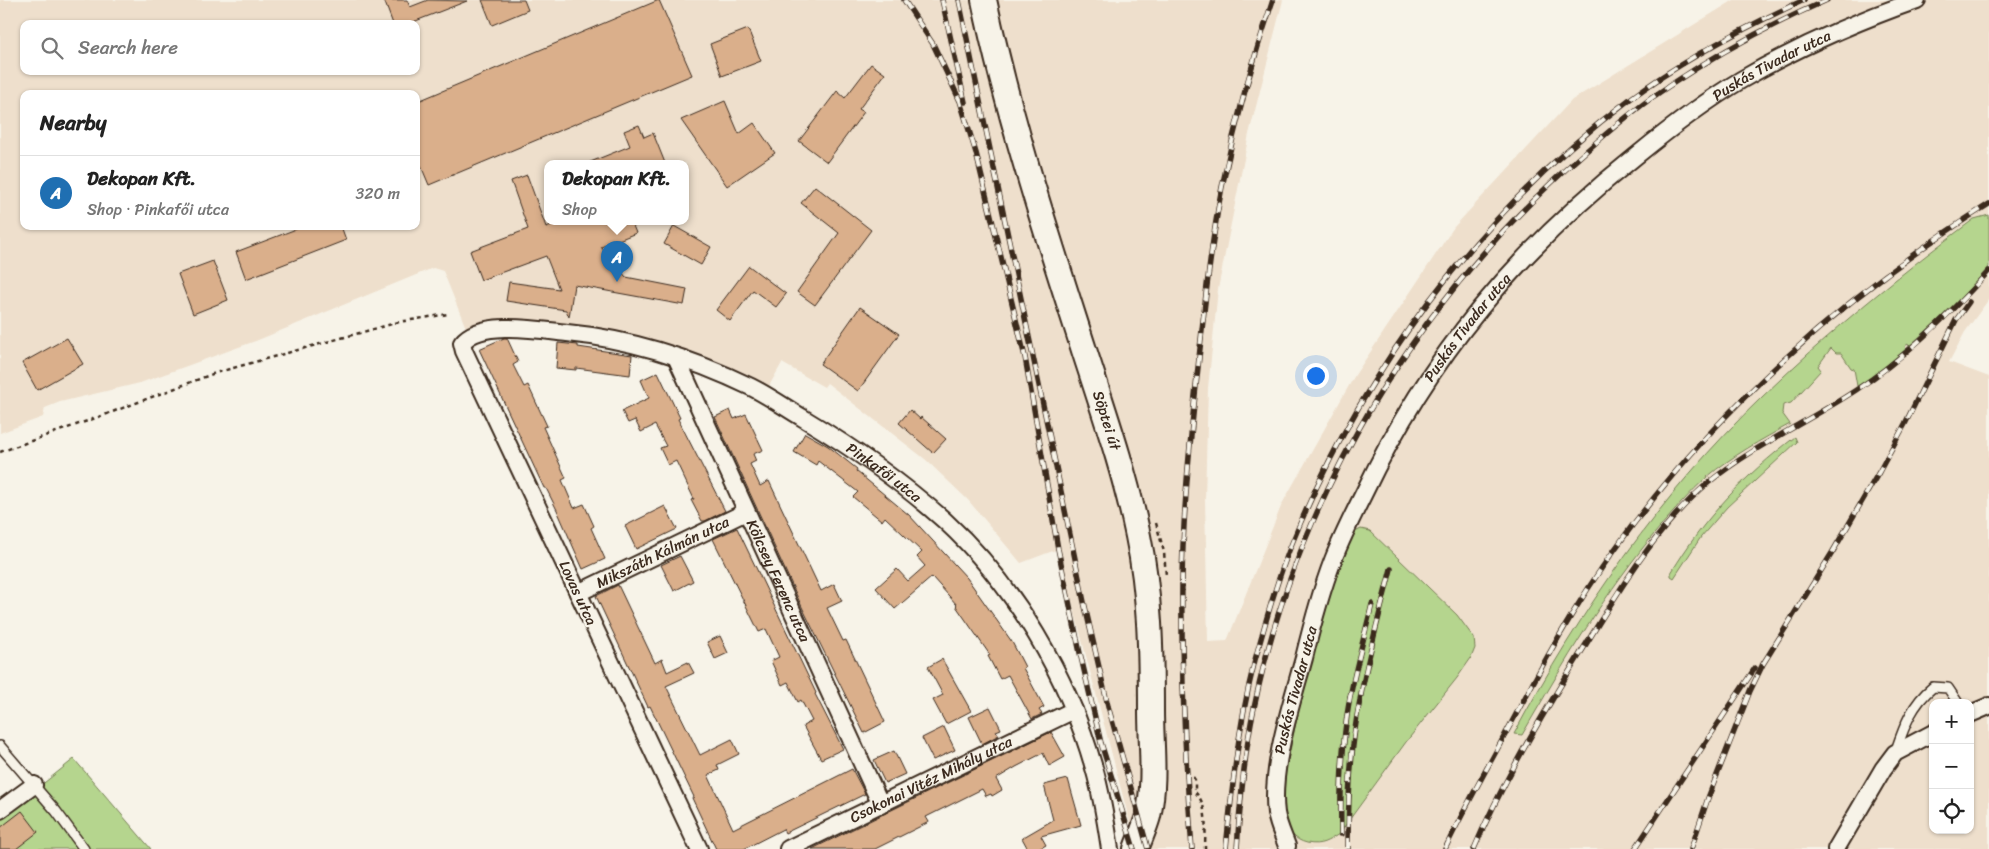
<!DOCTYPE html>
<meta charset="utf-8">
<style>
body{margin:0;font-family:Sriracha,sans-serif;background:#f2f2f2;color:#222}
.controls{position:absolute;right:15px;bottom:15px;display:grid;overflow:hidden;border-radius:10px;box-shadow:0 1px 4px #0004}
.controls button{width:45px;height:45px;display:grid;place-items:center;padding:0;border:0;border-bottom:1px solid #e0e0e0;background:#fff;color:#222;font:25px sans-serif}
.you{position:absolute;left:1315px;top:375px;width:18px;height:18px;margin:-12px;border:4px solid #fff;border-radius:50%;background:#1a73e8;box-shadow:0 0 0 8px #1a73e833}
.badge{display:grid;place-items:center;width:32px;height:32px;border-radius:50%;background:#1f6fb2;color:#fff;font-size:16px;font-weight:700}
.pin{position:absolute;translate:-50% -41px;filter:drop-shadow(0 1px 2px #0008)}
.pin::after{content:'';position:absolute;top:26px;width:18px;height:15px;background:inherit;clip-path:polygon(0 0,100% 0,50% 100%)}
.popup{position:absolute;left:544px;top:160px;width:145px;height:65px;box-sizing:border-box;display:grid;place-content:center;border-radius:10px;background:#fff;filter:drop-shadow(0 1px 4px #0005);font-size:16px;white-space:nowrap;color:#767676}
.popup b{font-size:19px;color:#222}
.popup::after{content:'';position:absolute;left:50%;top:100%;margin-left:-10px;border:10px solid transparent;border-top-color:#fff}
.list{margin:0;padding:0;list-style:none}
h2{display:flex;justify-content:space-between;align-items:center;height:65px;margin:0;padding:0 20px;font-size:21px}
h2 small{font-size:16px;font-weight:400;color:#767676}
.list li{display:grid;grid-template-columns:32px 1fr auto;gap:15px;align-items:center;box-sizing:border-box;height:75px;padding:0 20px;border-top:1px solid #e0e0e0}
.list b{display:block;font-size:19px;white-space:nowrap}
.list p{margin:0;font-size:16px;white-space:nowrap;color:#767676}
.list em{font-size:16px;font-style:normal;color:#767676}
.icon{flex:none;width:28px;height:28px;fill:none;stroke:currentColor;stroke-width:2;stroke-linecap:round;stroke-linejoin:round}
.map{position:relative;flex:none;width:1989px;height:849px;overflow:hidden}
.search{position:absolute;background:#fff;box-shadow:0 1px 4px #0004;left:20px;top:20px;width:400px;height:55px;display:flex;align-items:center;gap:12px;box-sizing:border-box;padding:0 18px;border-radius:10px;color:#767676;font-size:19px}
.panel{position:absolute;background:#fff;box-shadow:0 1px 4px #0004;left:20px;top:90px;width:400px;height:140px;border-radius:10px}
.map>svg:first-child{display:block}
</style>
<div class="map">
<svg width="1989" height="849" viewBox="0 0 1989 849">
<rect width="100%" height="100%" fill="#f7f3e8"/>
<filter id="ink" filterUnits="userSpaceOnUse"><feTurbulence type="fractalNoise" baseFrequency=".02" numOctaves="2"/><feDisplacementMap in="SourceGraphic" scale="10" xChannelSelector="R" yChannelSelector="G"/><feConvolveMatrix kernelMatrix="1 2 1 2 8 2 1 2 1" color-interpolation-filters="sRGB"/></filter>
<g filter="url(#ink)">
<path fill="#eedfcc" fill-rule="evenodd" d="M0,0h1283l-34,134 -31,155 -10,99 -3,111 3,143 19,-1 55,-137 73,-129 99,-148 118,-127 162,-100h255v299l-24,33 -16,30 40,15v472h-856l-2,-22 -73,-278 -37,14 -53,-63 -43,-41 -98,-76 -3,4 -42,-24 -13,23 -41,-19 -56,-20 -92,-18 -69,-7 -45,6 -23,-57 -10,-3 -175,72 -118,43 -80,19 -15,6 -2,9 -43,16zM24,24h392v47h-392zM24,94h392v132h-392zM548,163h138v58h-138zM1933,703h37v127h-37z"/>
<g fill="#b5d58e" stroke="#788056">
<path d="M1989,215v52l-37,41 -43,38 -1,-2 -3,2 1,3 -31,26 -18,11 -3,-17 -3,-1 -10,-15h-5l-5,-5 -13,18 3,4 -30,33 -8,2 -1,8 8,11c-29,16 -58,32 -83,53 -17,15 -32,33 -47,50 -54,63 -96,136 -138,208l-8,-1c66,-123 147,-240 248,-337 66,-64 138,-123 212,-178z"/>
<path d="M1795,437l2,5 -70,65 -26,30 -27,41 -3,-2v-3c33,-55 73,-97 124,-136z"/>
<path d="M1361,529l9,2 87,84 17,23 1,10 -4,10 -14,20 -51,64 -67,92c-11,7 -18,12 -32,9 -26,-6 -25,-37 -24,-59l24,-114 28,-96 18,-41z"/>
<polygon points="74,759 151,849 0,849 0,818"/>
</g>
<g fill="#daaf8b" stroke="#3b2a1e">
<polygon points="384,0 407,0 410,7 428,0 467,1 408,24 393,24"/>
<polygon points="482,0 524,0 528,10 492,25"/>
<polygon points="659,0 692,75 429,185 416,154 416,102"/>
<polygon points="748,29 761,61 722,76 710,44"/>
<polygon points="871,64 885,74 859,109 864,112 827,162 799,141 837,91 845,98"/>
<polygon points="725,101 739,134 754,123 775,153 727,186 681,120"/>
<polygon points="639,125 644,137 653,133 665,163 588,163 630,146 624,131"/>
<polygon points="527,175 546,227 562,221 631,221 636,233 601,247 626,277 687,289 684,305 574,285 569,317 566,310 506,301 509,282 559,289 546,256 481,280 470,251 528,229 511,181"/>
<polygon points="815,186 871,230 815,305 797,292 839,233 801,203"/>
<polygon points="304,226 341,226 346,240 246,279 236,252"/>
<polygon points="674,226 711,247 701,265 664,244"/>
<polygon points="213,261 228,300 193,314 178,274"/>
<polygon points="749,266 786,294 776,307 753,290 730,321 716,310"/>
<polygon points="860,307 899,334 858,391 820,364"/>
<polygon points="67,338 83,364 37,390 22,363"/>
<polygon points="504,338 507,338 518,362 513,365 524,387 528,385 547,426 543,427 566,478 562,480 574,508 584,504 594,526 591,528 605,559 583,569 557,510 546,488 544,488 479,349"/>
<polygon points="558,343 578,345 578,347 632,355 630,375 576,368 576,370 556,368"/>
<polygon points="658,372 680,418 678,419 725,511 705,521 702,521 691,500 694,499 676,461 668,465 660,448 666,446 655,425 641,432 635,420 628,423 622,411 649,398 641,380"/>
<polygon points="730,410 734,419 746,414 763,450 753,454 756,461 750,464 760,486 769,481 821,591 834,584 842,601 827,608 843,641 846,640 885,722 864,733 802,607 715,417"/>
<polygon points="910,410 920,419 921,417 946,439 933,453 899,423"/>
<polygon points="805,433 828,446 857,469 856,471 909,515 967,578 1012,642 1025,667 1023,668 1044,707 1039,710 1042,714 1032,719 1008,675 1000,679 988,656 990,655 956,606 957,605 932,577 895,609 876,588 897,569 908,581 925,566 917,557 922,552 885,517 882,521 853,497 858,492 818,461 816,465 794,452"/>
<polygon points="665,506 677,529 636,549 625,526"/>
<polygon points="737,528 816,693 815,694 843,749 821,759 803,726 812,721 801,700 798,702 788,682 782,685 771,661 779,657 766,629 759,632 713,539"/>
<polygon points="680,556 693,581 674,591 661,565"/>
<polygon points="618,585 655,663 662,659 667,672 688,662 694,673 666,686 700,755 732,739 739,754 717,765 719,770 708,775 733,829 852,769 865,794 785,833 783,829 744,849 716,849 692,798 694,797 650,706 648,707 596,596"/>
<polygon points="720,636 728,653 715,659 707,642"/>
<polygon points="942,659 971,711 946,724 933,700 943,695 928,667"/>
<polygon points="990,707 1001,729 996,731 999,735 982,744 969,717"/>
<polygon points="944,727 955,750 933,760 922,738"/>
<polygon points="1051,732 1065,757 1049,766 1043,753 1016,767 996,779 1002,790 992,796 991,794 986,796 982,789 926,817 929,822 875,849 812,849"/>
<polygon points="894,751 905,774 885,783 874,760"/>
<polygon points="1068,779 1081,825 1041,836 1046,845 1039,849 1028,849 1022,838 1053,820 1044,785"/>
<polygon points="22,811 38,832 16,849 0,849 0,828"/>
</g>
<g fill="none" stroke-linecap="round" stroke-linejoin="round">
<g stroke="#3b2a1e" stroke-width="12">
<g id="lane">
<polyline points="0,746 56,811 84,849"/>
<path d="M1895,753c9,-26 16,-48 38,-66l15,1 10,15"/>
</g>
</g>
<g stroke="#3b2a1e" stroke-width="20">
<g id="street">
<path id="s1" d="M676,357l205,448"/>
<path id="s2" d="M578,593l168,-81"/>
<polyline points="1970,714 1989,706"/>
<polyline points="0,810 34,785"/>
<path id="s3" d="M1287,846c-4,-11 -9,-21 -11,-33 -6,-45 16,-111 28,-155 8,-33 17,-67 29,-98 9,-23 20,-45 31,-67 65,-137 154,-243 272,-337 33,-27 68,-54 105,-76 55,-32 116,-59 176,-80"/>
<path id="s4" d="M699,849l-235,-498 -2,-8c18,-24 78,-13 105,-10 63,6 128,27 184,54 18,9 35,21 52,31 50,30 97,63 141,102 71,65 124,156 150,248 8,27 12,54 16,81"/>
<path id="s5" d="M788,849l286,-139"/>
<polyline points="1836,849 1883,769 1895,753 1933,733"/>
</g>
</g>
<g stroke="#3b2a1e" stroke-width="28">
<g id="secondary">
<path id="s6" d="M984,0c25,119 63,234 100,350 20,62 41,122 54,186 12,57 13,116 13,175 0,34 5,71 -3,105 -3,11 -8,22 -12,33"/>
</g>
</g>
<g stroke="#3b2a1e" stroke-width="2.5" stroke-dasharray="4 4" stroke-linecap="butt">
<polyline points="0,452 107,414 215,373 399,322 448,314"/>
<polyline points="1156,523 1164,552 1166,576"/>
<path d="M1193,777l2,3v12c14,14 10,38 10,57"/>
</g>
<use href="#lane" stroke="#f7f3e8" stroke-width="9"/>
<use href="#street" stroke="#f7f3e8" stroke-width="16"/>
<use href="#secondary" stroke="#f7f3e8" stroke-width="24"/>
<g stroke="#3b2a1e" stroke-width="5.5">
<g id="rail">
<polyline points="904,0 933,44 960,101 976,153 1025,357 1058,549 1080,653 1101,743 1134,849"/>
<polyline points="942,0 965,102"/>
<polyline points="959,0 1084,602 1108,706 1148,849"/>
<path d="M1341,834c-1,-45 1,-93 9,-137 6,-31 15,-63 22,-93"/>
<path d="M1192,849c-7,-89 -11,-178 -10,-267 1,-75 9,-150 17,-224 6,-57 12,-114 23,-171 13,-63 30,-126 51,-187"/>
<path d="M1226,849c7,-72 15,-145 36,-214 8,-29 17,-59 28,-87 70,-175 189,-336 340,-449 54,-40 113,-71 174,-99"/>
<path d="M1237,849c3,-47 7,-95 17,-141 44,-215 164,-410 329,-554 27,-24 55,-48 86,-68 49,-33 103,-62 158,-86"/>
<path d="M1348,849c0,-50 2,-101 12,-149 8,-44 20,-88 31,-131"/>
<path d="M1445,849c21,-44 45,-86 68,-129 31,-58 63,-117 102,-171 99,-138 230,-255 374,-345"/>
<path d="M1474,849c29,-68 67,-132 106,-195 37,-60 74,-125 128,-171 45,-37 100,-61 148,-93 50,-33 93,-75 133,-119"/>
<polyline points="1635,849 1755,668"/>
<polyline points="1691,849 1708,798 1750,691 1763,664 1832,553 1879,472 1905,424 1956,320 1969,302"/>
</g>
</g>
<use href="#rail" stroke="#f7f3e8" stroke-width="4" stroke-dasharray="11" stroke-linecap="butt"/>
</g>
</g>
<g text-anchor="middle" dominant-baseline="central" stroke-width="4.5" stroke-linejoin="round" paint-order="stroke">
<g font-size="15" fill="#3b2a1e" stroke="#f7f3e8">
<text stroke="none"><textPath href="#s3" startOffset="970">Puskás Tivadar utca</textPath></text>
<text stroke="none"><textPath href="#s3" startOffset="565">Puskás Tivadar utca</textPath></text>
<text stroke="none"><textPath href="#s6" startOffset="438">Söptei út</textPath></text>
<text stroke="none"><textPath href="#s4" startOffset="1019">Pinkafői utca</textPath></text>
<text stroke="none"><textPath href="#s2" startOffset="94">Mikszáth Kálmán utca</textPath></text>
<text stroke="none"><textPath href="#s1" startOffset="246">Kölcsey Ferenc utca</textPath></text>
<text transform="translate(578 593) rotate(65)">Lovas utca</text>
<text stroke="none"><textPath href="#s3" startOffset="160">Puskás Tivadar utca</textPath></text>
<text stroke="none"><textPath href="#s5" startOffset="159">Csokonai Vitéz Mihály utca</textPath></text>
</g>
</g>
</svg>
<div class="controls">
<button>+</button>
<button>−</button>
<button><svg class="icon" aria-label="locate" viewBox="0 0 24 24"><circle cx="12" cy="12" r="6"/><path d="M12 2v4M12 18v4M2 12h4M18 12h4"/></svg></button>
</div>
<div class="you"></div>
<div class="pin badge" style="left:617px;top:282px">A</div>
<div class="popup"><b>Dekopan Kft.</b>Shop</div>
<div class="search"><svg class="icon" aria-label="search" viewBox="0 0 24 24"><circle cx="10" cy="10" r="6"/><path d="M15 15l6 6"/></svg>Search here</div>
<section class="panel">
<h2>Nearby<small></small></h2>
<ul class="list">
<li><span class="badge">A</span><div><b>Dekopan Kft.</b><p>Shop · Pinkafői utca</p></div><em>320 m</em></li>
</ul>
</section>
</div>
